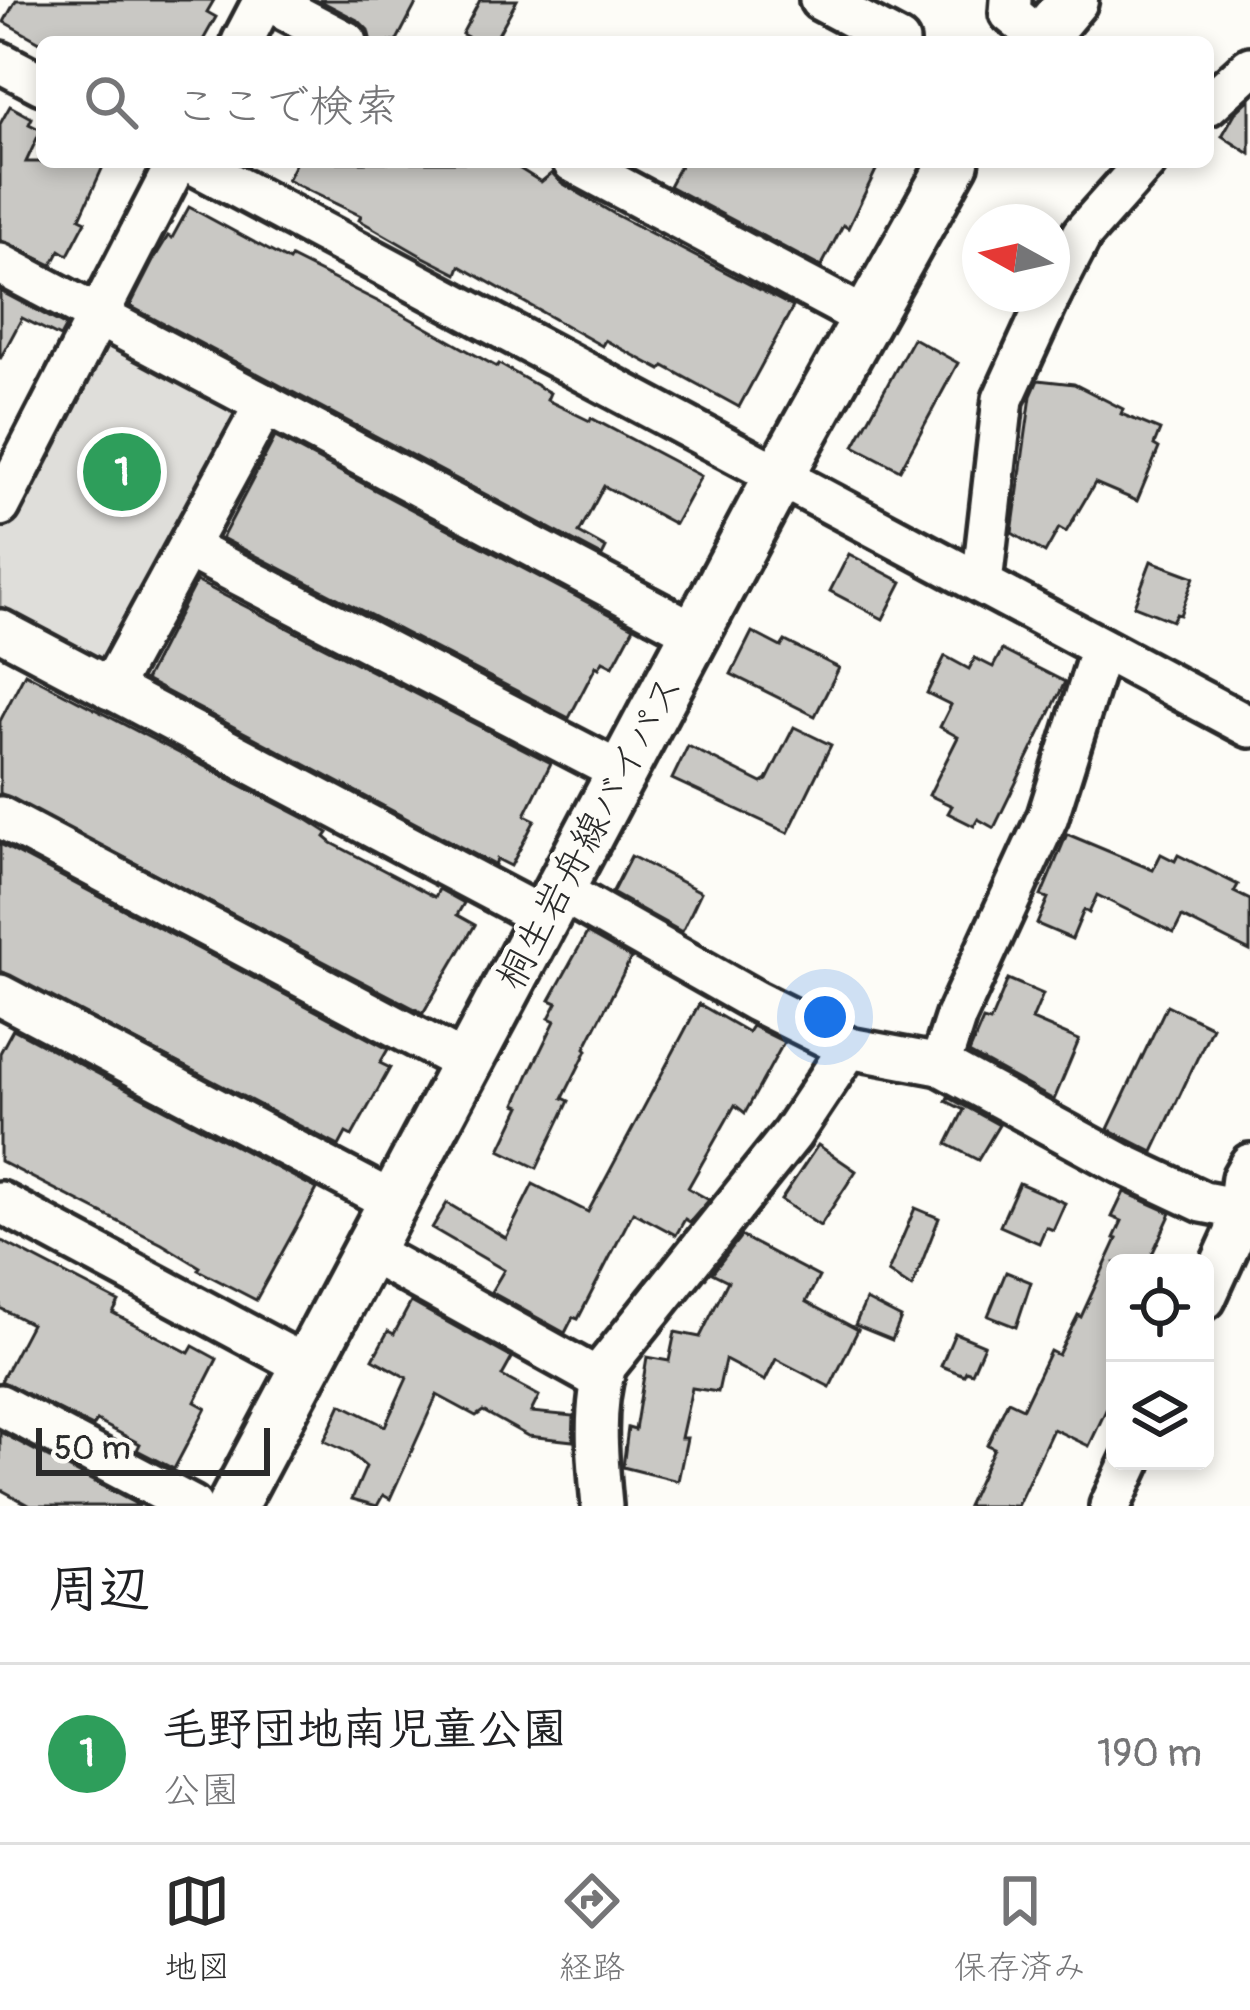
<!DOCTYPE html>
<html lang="ja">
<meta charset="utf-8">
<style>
body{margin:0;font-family:Pangolin,"Klee One",sans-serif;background:#f6f6f6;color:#202124}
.controls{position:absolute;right:36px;bottom:36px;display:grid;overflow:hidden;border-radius:18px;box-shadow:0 6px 18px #0003}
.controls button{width:108px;height:108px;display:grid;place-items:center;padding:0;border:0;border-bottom:3px solid #e0e0e0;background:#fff;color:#202124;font:60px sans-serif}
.compass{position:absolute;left:962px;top:204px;width:108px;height:108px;border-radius:50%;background:#fff;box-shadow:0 6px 18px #0003;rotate:278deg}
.scale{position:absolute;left:36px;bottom:30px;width:234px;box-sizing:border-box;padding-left:12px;border:6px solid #2b2b2b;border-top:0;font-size:33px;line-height:42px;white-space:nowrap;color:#2b2b2b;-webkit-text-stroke:9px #fdfcf7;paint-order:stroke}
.you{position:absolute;left:825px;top:1017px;width:42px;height:42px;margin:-30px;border:9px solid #fff;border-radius:50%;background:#1a73e8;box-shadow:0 0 0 18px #1a73e833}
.badge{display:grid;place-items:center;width:78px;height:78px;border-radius:50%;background:#2b2b2b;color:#fff;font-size:39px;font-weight:700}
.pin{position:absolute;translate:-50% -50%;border:6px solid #fff;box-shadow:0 3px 12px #0006}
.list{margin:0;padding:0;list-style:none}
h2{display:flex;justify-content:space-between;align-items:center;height:156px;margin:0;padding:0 48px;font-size:51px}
h2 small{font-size:39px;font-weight:400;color:#757577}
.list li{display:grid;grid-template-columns:78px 1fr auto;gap:36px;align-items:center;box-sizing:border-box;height:180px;padding:0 48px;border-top:3px solid #e0e0e0}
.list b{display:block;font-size:45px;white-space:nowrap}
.list p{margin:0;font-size:39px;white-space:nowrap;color:#757577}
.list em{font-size:39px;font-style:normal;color:#757577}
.icon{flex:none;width:66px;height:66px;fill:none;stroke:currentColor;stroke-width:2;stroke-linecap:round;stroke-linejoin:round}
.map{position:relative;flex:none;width:1250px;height:1506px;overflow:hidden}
.search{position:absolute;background:#fff;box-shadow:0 6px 18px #0003;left:36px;right:36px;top:36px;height:132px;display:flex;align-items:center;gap:30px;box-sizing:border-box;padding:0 42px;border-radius:18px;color:#757577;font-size:45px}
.sheet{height:336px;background:#fff}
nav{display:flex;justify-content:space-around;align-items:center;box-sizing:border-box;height:168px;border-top:3px solid #e0e0e0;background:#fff;font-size:33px;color:#757577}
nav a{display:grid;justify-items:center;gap:6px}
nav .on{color:#2b2b2b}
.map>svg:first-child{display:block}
</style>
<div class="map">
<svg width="1250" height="1506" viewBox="0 0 1250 1506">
<rect width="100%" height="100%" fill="#fdfcf7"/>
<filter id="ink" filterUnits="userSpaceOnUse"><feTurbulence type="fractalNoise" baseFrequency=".00833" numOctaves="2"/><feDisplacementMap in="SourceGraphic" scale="24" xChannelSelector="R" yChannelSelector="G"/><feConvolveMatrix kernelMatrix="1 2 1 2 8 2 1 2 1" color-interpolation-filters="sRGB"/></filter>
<g filter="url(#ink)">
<polygon fill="#dfdeda" stroke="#858482" stroke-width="3" points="109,337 242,406 108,669 0,619 0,526 98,340"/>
<g fill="#c9c8c4" stroke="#2b2b2b" stroke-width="3">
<polygon points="16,0 214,0 207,12 216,17 202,42 40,42 4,22"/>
<polygon points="319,0 418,0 396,42 371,42 368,30 359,21"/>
<polygon points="480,0 517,0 494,42 477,42 462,34"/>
<polygon points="1250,99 1250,154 1222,136 1235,113"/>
<polygon points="10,106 32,118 29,124 41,130 26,162 105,162 80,218 86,221 68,255 60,250 52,265 0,240 0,124"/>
<polygon points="296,162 509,162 541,182 552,173 562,183 616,215 793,307 739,407 664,366 661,370 605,340 602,346 460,266 457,274 420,255 359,220 361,216 287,180"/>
<polygon points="682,162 880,162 848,228 843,225 821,267 669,186"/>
<polygon points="189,207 289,261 291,258 395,310 497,367 499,364 550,393 547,400 590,421 591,418 701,476 675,524 604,486 579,533 606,548 602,556 130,306 154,259 168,236 172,238"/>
<polygon points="0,291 66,326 60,337 22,318 0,359"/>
<polygon points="913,338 958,363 900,470 854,446"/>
<polygon points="1038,380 1074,384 1123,409 1121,414 1160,430 1154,445 1159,448 1137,501 1095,483 1066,532 1059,528 1045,553 1012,533 1031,396"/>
<polygon points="275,437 634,627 613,666 603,661 599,668 596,666 569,718 222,538"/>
<polygon points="849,554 902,582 883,619 830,591"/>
<polygon points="1151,561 1194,577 1180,615 1176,614 1172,621 1134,606"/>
<polygon points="196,581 551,763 525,815 535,820 511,866 497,859 495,865 145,680"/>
<polygon points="752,632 781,647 785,641 839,668 815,716 731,674"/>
<polygon points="1002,650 1065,682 994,828 978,819 974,826 948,813 952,806 929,795 958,737 940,727 951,705 927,693 945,656 969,669 975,658 993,667"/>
<polygon points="25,673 306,819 328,833 325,837 332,843 435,897 439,889 464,903 457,915 475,925 423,1013 0,793 0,721"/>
<polygon points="794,727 831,745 788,833 672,779 688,746 762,783 767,780"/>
<polygon points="1067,834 1153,870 1161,854 1175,861 1178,855 1238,885 1234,892 1250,900 1250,951 1182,917 1174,933 1097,895 1089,913 1084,910 1072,939 1037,924 1048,898 1041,896"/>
<polygon points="0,844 388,1049 380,1063 390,1068 352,1136 346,1133 339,1146 0,971"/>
<polygon points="631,856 701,892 682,932 612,893"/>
<polygon points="587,933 631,958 585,1048 587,1050 563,1098 569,1101 537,1168 500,1150 521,1106 516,1104 529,1074 555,1021 549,1018 557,1003 550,1000"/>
<polygon points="1008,979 1043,994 1032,1020 1079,1040 1054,1100 969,1053 983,1020 990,1022"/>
<polygon points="699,1004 748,1032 752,1026 784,1042 745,1113 735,1105 688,1188 709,1200 690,1222 685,1219 676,1235 633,1212 578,1319 573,1317 565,1333 491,1292 504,1270 432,1228 447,1203 506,1238 533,1184 588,1212"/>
<polygon points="1167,1005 1212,1027 1153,1152 1108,1129"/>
<polygon points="13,1029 317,1189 256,1300 198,1270 200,1267 162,1244 0,1161 0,1053"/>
<polygon points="948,1097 999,1125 978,1160 947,1144 964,1110 946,1101"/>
<polygon points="818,1145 856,1171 820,1226 781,1200"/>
<polygon points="1019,1183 1065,1203 1053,1230 1046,1227 1039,1243 1000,1226"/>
<polygon points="1124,1192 1171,1213 1148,1263 1115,1263 1115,1415 1106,1410 1089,1446 1053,1429 1017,1506 967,1506 994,1448 987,1445 1008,1401 1023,1408 1050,1351 1058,1355 1078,1315 1081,1317 1117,1239 1114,1238 1122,1221 1112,1217"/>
<polygon points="915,1208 939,1218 912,1288 888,1272"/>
<polygon points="741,1236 819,1277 806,1302 858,1330 830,1387 776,1359 765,1381 725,1360 718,1392 692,1388 681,1438 687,1438 678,1481 623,1467 628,1428 635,1430 647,1357 669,1361 675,1332 700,1337 728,1281 712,1273"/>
<polygon points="0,1240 119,1302 113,1313 189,1353 193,1346 217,1359 195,1402 206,1408 174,1469 137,1450 140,1444 97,1421 93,1427 1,1381 31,1324 0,1308"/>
<polygon points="1006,1272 1031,1282 1016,1327 988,1316"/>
<polygon points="866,1300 901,1318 892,1340 855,1325"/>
<polygon points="411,1302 512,1358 502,1376 539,1396 531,1412 574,1416 573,1441 528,1436 483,1411 476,1416 437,1395 390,1499 383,1495 377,1506 352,1499 366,1467 350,1453 324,1441 341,1404 385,1426 407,1378 373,1359 388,1331 394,1334"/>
<polygon points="955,1333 984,1345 972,1373 966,1371 964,1375 941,1366"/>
<polygon points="0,1432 140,1506 31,1506 0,1489"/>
</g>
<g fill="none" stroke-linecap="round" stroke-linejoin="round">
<g stroke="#2b2b2b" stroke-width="48">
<g id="minor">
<polyline points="267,0 347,42"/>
<polyline points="820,0 899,42"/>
<polyline points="1011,0 1010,13 1041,39"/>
<polyline points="242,42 264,0"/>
<polyline points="0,62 42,84"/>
<polyline points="1208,105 1250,67"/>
<polyline points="190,162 1250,727"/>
<polyline points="573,162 864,317"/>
<polyline points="0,264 696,633"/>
<polyline points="1052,292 1082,234 1146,162"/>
<polyline points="0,506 177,162"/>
<polyline points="188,548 622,773"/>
<polyline points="982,583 1003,399 1051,294"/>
<polyline points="0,630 544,918"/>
<polyline points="110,689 265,404"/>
<polyline points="0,817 467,1064"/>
<polyline points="559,890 755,1001 849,1048 940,1065 1120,1163 1203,1202 1250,1211"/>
<polyline points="0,995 393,1202"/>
<polyline points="940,1065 956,1016 1048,816 1101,648"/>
<polyline points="0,1202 306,1366"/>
<polyline points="368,1251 601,1380"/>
<polyline points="1205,1299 1235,1233 1242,1178 1250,1164"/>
<polyline points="0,1405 192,1506"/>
<path d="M602,1506c-4,-44 -10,-97 4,-140l186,-232 57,-86"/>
<polyline points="1110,1506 1131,1461"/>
</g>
</g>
<g stroke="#2b2b2b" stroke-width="57">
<g id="major">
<polyline points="1038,42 1073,0"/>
<polyline points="232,1506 778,478 954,162"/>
</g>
</g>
<use href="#minor" stroke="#fdfcf7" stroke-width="39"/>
<use href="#major" stroke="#fdfcf7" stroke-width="48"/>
</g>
</g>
<g text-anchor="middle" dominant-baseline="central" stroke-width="10" stroke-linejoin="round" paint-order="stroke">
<g font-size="39" fill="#2b2b2b" stroke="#fdfcf7">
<text transform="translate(590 832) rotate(-62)">桐生岩舟線バイパス</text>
</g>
</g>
</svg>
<div class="controls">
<button><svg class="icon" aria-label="locate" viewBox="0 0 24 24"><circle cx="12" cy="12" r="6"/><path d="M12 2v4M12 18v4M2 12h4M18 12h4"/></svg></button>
<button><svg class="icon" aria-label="layers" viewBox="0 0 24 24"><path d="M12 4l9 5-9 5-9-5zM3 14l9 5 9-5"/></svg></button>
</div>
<svg class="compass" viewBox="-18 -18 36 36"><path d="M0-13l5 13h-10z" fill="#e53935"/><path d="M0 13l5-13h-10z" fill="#757577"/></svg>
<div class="scale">50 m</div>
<div class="you"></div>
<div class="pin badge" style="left:122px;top:472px;background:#2e9e5b">1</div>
<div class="search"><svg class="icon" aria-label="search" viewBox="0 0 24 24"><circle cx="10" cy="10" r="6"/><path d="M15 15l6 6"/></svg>ここで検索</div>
</div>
<section class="sheet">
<h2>周辺<small></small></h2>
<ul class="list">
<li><span class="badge" style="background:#2e9e5b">1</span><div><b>毛野団地南児童公園</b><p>公園</p></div><em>190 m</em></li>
</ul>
</section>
<nav>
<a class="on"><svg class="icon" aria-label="map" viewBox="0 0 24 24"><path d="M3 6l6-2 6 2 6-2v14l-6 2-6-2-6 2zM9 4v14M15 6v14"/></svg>地図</a>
<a><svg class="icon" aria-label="directions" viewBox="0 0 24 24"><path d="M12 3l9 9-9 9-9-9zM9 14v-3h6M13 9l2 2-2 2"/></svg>経路</a>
<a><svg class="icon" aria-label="saved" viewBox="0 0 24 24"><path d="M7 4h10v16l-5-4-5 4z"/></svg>保存済み</a>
</nav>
